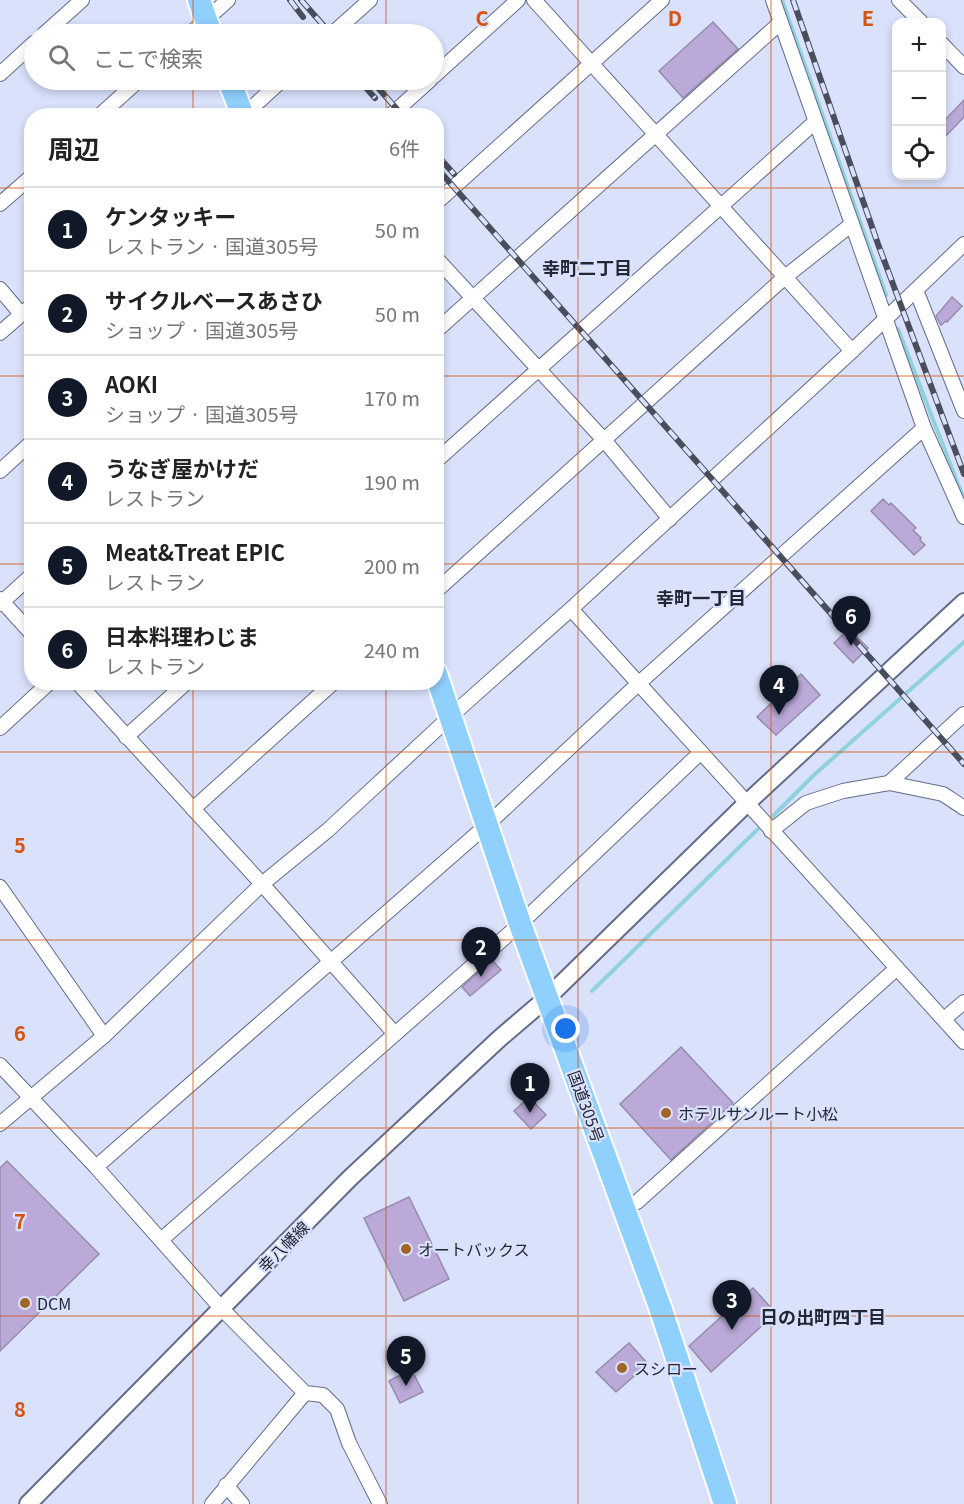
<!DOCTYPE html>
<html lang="ja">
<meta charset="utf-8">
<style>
body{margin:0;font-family:Georgia,"Noto Sans JP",serif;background:#f6f6f6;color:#222}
.controls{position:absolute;right:18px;top:18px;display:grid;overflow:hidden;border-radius:12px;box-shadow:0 3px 9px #0003}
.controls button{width:54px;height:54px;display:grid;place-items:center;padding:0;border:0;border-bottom:2px solid #e0e0e0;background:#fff;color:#222;font:30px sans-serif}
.you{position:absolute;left:566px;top:1029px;width:21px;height:21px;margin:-15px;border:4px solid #fff;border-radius:50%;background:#1a73e8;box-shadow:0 0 0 9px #1a73e833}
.badge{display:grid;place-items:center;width:39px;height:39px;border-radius:50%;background:#111827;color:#fff;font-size:20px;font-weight:700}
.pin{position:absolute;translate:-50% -50px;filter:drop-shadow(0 2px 3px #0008)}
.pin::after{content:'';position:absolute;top:32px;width:21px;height:18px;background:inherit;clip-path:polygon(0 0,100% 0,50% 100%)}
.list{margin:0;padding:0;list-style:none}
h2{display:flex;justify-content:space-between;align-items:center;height:78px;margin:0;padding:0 24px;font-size:26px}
h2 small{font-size:20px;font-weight:400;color:#767676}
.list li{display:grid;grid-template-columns:39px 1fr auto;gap:18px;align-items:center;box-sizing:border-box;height:84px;padding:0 24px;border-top:2px solid #e0e0e0}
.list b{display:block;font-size:22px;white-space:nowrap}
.list p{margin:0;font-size:20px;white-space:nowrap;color:#767676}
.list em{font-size:20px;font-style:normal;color:#767676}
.icon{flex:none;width:33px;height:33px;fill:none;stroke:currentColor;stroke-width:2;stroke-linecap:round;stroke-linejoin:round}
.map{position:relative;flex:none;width:964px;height:1504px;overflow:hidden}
.search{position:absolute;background:#fff;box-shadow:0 3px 9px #0003;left:24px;top:24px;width:420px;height:66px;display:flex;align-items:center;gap:15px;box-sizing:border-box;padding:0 21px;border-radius:33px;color:#767676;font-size:22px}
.panel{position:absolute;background:#fff;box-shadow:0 3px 9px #0003;left:24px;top:108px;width:420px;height:582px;border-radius:24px}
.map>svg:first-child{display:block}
</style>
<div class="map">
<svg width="964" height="1504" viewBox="0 0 964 1504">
<rect width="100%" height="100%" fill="#d9e1fb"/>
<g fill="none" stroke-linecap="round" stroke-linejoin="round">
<g stroke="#8fd1dd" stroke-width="4">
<polyline points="782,0 886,295"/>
<polyline points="898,329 963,497"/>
<polyline points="773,816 814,775 964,642"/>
<polyline points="592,991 758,829"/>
</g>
</g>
<g fill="#bbaad9" stroke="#968caa" stroke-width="1.5">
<polygon points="713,22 738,49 683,98 659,71"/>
<polygon points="964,100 964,117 942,140 942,123"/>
<polygon points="952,297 962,306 947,322 946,321 941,325 936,316"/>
<polygon points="883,499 889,505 891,503 916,528 913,530 921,538 920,540 925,545 914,555 871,511"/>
<polygon points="849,629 868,648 853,663 834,643"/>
<polygon points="801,674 820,695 776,735 757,717"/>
<polygon points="492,960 501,970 470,996 462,987"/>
<polygon points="681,1047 733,1103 671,1160 620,1104"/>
<polygon points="529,1097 546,1115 531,1129 514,1111"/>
<polygon points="7,1161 99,1254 0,1351 0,1168"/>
<polygon points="409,1197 449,1279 404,1301 364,1218"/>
<polygon points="753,1288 776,1313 711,1372 689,1346"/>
<polygon points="629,1343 648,1364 616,1392 596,1372"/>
<polygon points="411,1369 423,1392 400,1403 389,1381"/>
</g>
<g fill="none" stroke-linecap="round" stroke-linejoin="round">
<g stroke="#636c88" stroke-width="16">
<g id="minor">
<polyline points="534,0 852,351"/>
<polyline points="773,0 924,428 964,517"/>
<polyline points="899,0 921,22"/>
<polyline points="44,34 82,0"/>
<polyline points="190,34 228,0"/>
<polyline points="332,34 370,0"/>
<polyline points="942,44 964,67"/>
<polyline points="0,74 34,43"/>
<polyline points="434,76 518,0"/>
<polyline points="99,116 139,80"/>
<polyline points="243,116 282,80"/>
<polyline points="390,116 430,80"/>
<polyline points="436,203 662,0"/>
<polyline points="0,204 32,176"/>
<polyline points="436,258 604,440 670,519"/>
<polyline points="0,289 21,314"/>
<polyline points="916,290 964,411"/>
<polyline points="436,331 780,23"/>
<polyline points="0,333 32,305"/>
<polyline points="436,461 815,122"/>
<polyline points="0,471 32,442"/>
<polyline points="436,591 785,277 852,224"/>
<polyline points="0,599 32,634"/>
<polyline points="0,604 32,575"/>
<polyline points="571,609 964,1042"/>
<polyline points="77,682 262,884 395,1034"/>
<polyline points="0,728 50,682"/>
<polyline points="126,737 187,682"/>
<polyline points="889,783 964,714"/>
<polyline points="193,809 334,682"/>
<polyline points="771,831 806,803 843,791 889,783 943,794 964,808"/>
<polyline points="0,887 104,1036"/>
<polyline points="944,1019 964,1002"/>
<polyline points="0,1065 96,1167 221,1308 305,1393 323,1395 337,1409 349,1443 380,1504"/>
<polyline points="0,1124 104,1036 262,884 328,830 451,716 571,609 852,351 964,244"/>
<polyline points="96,1167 488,824 638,684 924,428"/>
<polyline points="624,1208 637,1202 897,968"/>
<polyline points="161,1240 520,924 701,752"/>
<polyline points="226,1485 242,1504"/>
<polyline points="212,1504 305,1393"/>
</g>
</g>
<g stroke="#636c88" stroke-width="20">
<polyline id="tertiary" points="28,1504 350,1178 500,1038 548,997 747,803 964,602"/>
</g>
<g stroke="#fff" stroke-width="26">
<g id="trunk">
<polyline points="199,0 211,34"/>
<polyline points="229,80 243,116"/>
<polyline points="436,674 520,924 660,1307 725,1504"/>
</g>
</g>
<use href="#minor" stroke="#fff" stroke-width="14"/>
<use href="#tertiary" stroke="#fff" stroke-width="16"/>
<use href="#trunk" stroke="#8fd0fc" stroke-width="22"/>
<g stroke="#494e5d" stroke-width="6">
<g id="rail">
<polyline points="290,0 303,17"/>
<polyline points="301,0 331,34"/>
<polyline points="793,0 878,244 964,474"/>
<polyline points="359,80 375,98"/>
<polyline points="371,80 403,116"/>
<polyline points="436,154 454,174"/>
<polyline points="436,167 964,764"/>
</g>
</g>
<use href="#rail" stroke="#d9e1fb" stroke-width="4" stroke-dasharray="11" stroke-linecap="butt"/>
</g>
<path fill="none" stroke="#d45410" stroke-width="1.5" stroke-opacity="0.55" d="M193,0v34M386,0v34M578,0v1504M771,0v1504M193,80v36M386,80v36M0,188h32M436,188h528M0,376h32M436,376h528M0,564h32M436,564h528M193,682v822M386,682v822M0,752h964M0,940h964M0,1128h964M0,1316h964"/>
<g fill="#a26528" stroke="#d9e1fb" stroke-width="2">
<circle cx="666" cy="1113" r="6"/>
<circle cx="406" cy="1249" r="6"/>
<circle cx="25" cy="1303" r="6"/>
<circle cx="622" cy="1368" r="6"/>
</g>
<g text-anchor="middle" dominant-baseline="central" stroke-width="4.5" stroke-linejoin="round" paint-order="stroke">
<g font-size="16" fill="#232733" stroke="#d9e1fb">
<text transform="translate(587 1106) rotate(70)">国道305号</text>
<text transform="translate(283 1246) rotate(-45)">幸八幡線</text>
</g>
<g font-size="16" fill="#232733" stroke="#d9e1fb" text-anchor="start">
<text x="678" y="1113">ホテルサンルート小松</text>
<text x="418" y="1249">オートバックス</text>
<text x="37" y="1303">DCM</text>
<text x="634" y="1368">スシロー</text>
</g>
<g font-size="18" font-weight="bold" fill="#232733" stroke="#d9e1fb">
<text x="587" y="267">幸町二丁目</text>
<text x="701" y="597">幸町一丁目</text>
<text x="823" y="1316">日の出町四丁目</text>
</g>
</g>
<g font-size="20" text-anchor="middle" font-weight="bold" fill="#d45410" stroke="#d9e1fb" stroke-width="4.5" stroke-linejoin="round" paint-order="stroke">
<text x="482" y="26">C</text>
<text x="675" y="26">D</text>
<text x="868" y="26">E</text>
<text x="20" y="853">5</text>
<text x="20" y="1041">6</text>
<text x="20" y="1229">7</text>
<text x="20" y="1417">8</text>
</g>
</svg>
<div class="controls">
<button>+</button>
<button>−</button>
<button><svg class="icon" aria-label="locate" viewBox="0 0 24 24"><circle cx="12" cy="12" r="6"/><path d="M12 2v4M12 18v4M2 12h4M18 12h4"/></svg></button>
</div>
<div class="you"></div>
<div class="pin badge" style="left:530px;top:1113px">1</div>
<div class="pin badge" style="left:481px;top:977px">2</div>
<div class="pin badge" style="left:732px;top:1330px">3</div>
<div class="pin badge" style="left:779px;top:715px">4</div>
<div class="pin badge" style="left:406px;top:1386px">5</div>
<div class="pin badge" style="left:851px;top:646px">6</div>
<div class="search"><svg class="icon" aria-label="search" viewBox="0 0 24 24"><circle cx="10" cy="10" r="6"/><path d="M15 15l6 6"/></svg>ここで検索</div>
<section class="panel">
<h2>周辺<small>6件</small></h2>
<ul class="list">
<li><span class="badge">1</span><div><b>ケンタッキー</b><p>レストラン · 国道305号</p></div><em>50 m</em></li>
<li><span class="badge">2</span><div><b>サイクルベースあさひ</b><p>ショップ · 国道305号</p></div><em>50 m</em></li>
<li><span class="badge">3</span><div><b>AOKI</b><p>ショップ · 国道305号</p></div><em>170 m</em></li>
<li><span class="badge">4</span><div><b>うなぎ屋かけだ</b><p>レストラン</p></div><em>190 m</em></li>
<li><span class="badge">5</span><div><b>Meat&amp;Treat EPIC</b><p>レストラン</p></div><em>200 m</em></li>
<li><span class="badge">6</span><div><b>日本料理わじま</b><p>レストラン</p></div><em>240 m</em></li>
</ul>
</section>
</div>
